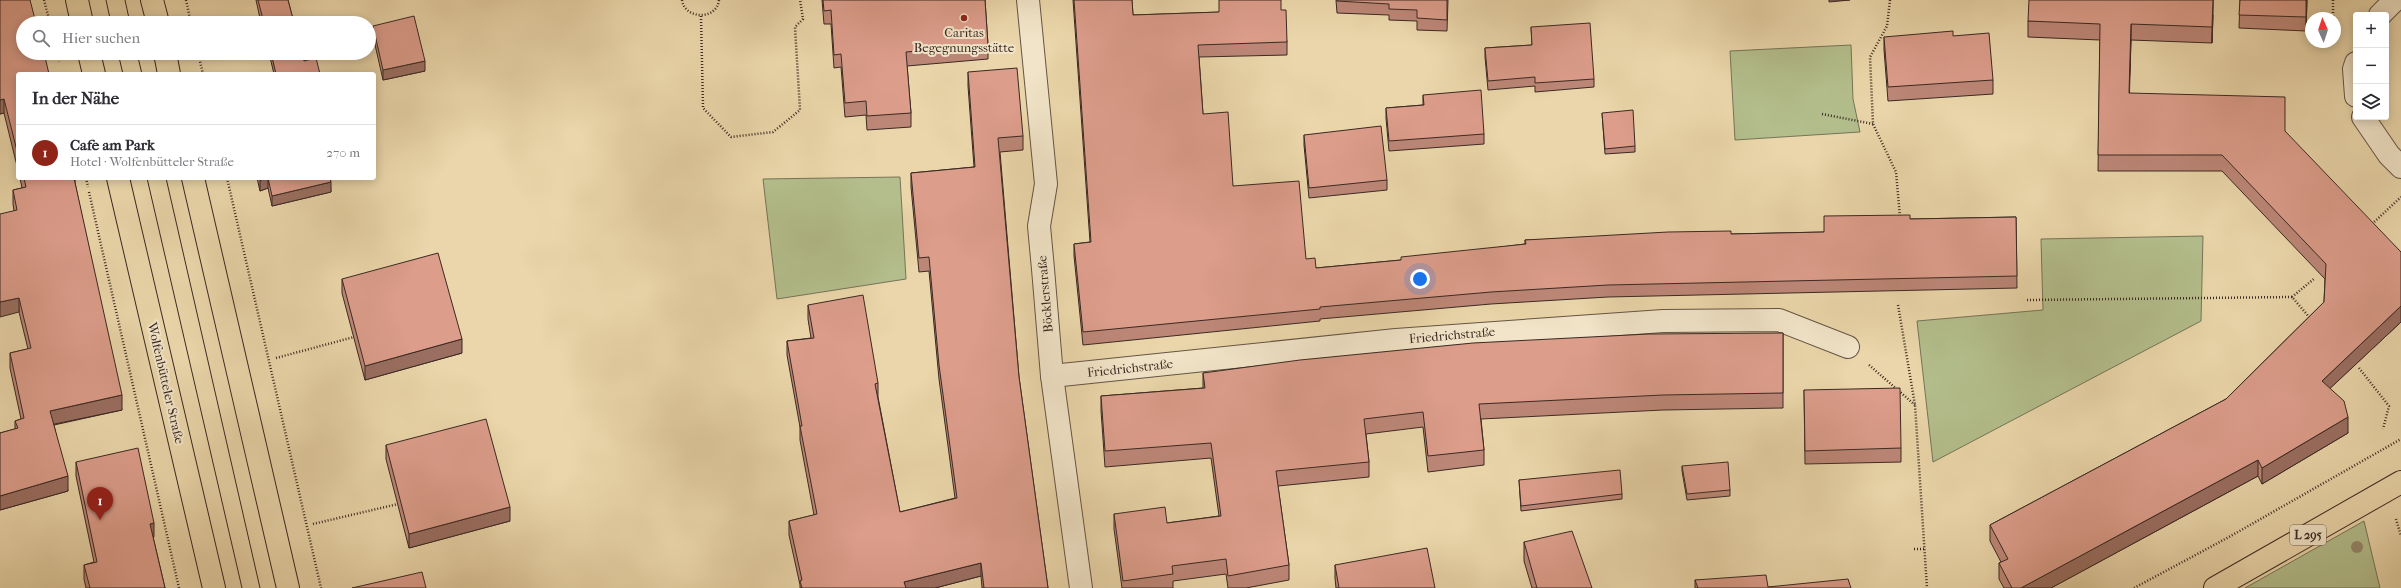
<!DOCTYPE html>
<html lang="de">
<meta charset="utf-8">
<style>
body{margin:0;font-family:"IM FELL French Canon",serif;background:#f2f2f3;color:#2b2b33}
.controls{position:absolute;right:12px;top:12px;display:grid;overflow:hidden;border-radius:4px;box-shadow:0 2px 10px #0003}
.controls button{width:36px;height:36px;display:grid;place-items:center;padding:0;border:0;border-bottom:1px solid #e1e1e2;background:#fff;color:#2b2b33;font:20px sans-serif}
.compass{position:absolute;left:2305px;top:12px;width:36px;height:36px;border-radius:50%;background:#fff;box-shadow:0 2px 10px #0003;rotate:357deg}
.you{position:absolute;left:1420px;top:279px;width:14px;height:14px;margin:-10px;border:3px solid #fff;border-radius:50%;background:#1a73e8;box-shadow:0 0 0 6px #1a73e833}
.badge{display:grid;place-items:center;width:26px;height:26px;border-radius:50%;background:#8f2418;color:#fff;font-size:13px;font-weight:700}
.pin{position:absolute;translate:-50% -33px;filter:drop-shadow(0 1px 2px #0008)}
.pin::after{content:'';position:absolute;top:21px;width:14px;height:12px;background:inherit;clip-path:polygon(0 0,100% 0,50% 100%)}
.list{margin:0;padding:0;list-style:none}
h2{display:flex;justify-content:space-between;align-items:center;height:52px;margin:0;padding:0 16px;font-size:17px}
h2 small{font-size:13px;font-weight:400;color:#7c7c81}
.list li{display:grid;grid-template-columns:26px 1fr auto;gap:12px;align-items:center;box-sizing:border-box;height:56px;padding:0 16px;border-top:1px solid #e1e1e2}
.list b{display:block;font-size:15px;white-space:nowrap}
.list p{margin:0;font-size:13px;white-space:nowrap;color:#7c7c81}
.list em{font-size:13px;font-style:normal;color:#7c7c81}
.icon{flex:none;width:22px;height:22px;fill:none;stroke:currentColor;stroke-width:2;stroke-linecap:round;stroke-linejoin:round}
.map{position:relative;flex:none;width:2401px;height:588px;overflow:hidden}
.search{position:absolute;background:#fff;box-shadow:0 2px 10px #0003;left:16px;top:16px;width:360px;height:44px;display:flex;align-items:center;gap:10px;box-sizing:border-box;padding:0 14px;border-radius:22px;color:#7c7c81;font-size:15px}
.panel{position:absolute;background:#fff;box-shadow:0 2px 10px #0003;left:16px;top:72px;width:360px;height:108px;border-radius:4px}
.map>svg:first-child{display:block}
</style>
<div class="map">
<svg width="2401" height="588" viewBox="0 0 2401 588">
<rect width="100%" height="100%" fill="#ead6aa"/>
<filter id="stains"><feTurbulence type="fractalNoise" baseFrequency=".005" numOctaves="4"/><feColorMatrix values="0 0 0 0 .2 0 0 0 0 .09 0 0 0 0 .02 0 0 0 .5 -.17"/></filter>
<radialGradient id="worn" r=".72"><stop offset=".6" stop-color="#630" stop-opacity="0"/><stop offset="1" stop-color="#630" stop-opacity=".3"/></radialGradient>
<g fill="#b3be8c" stroke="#767458">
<polygon points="1851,45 1853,99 1860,132 1735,140 1730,51"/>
<polygon points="900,177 906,279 777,299 763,179"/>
<polygon points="2203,236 2201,321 1933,462 1917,321 2043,310 2041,239"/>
<polygon points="2364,521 2380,588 2245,588 2261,579"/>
</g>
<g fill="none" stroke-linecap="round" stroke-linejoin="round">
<g stroke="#665445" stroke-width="24">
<g id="minor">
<polyline points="1028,0 1046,184 1039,226 1043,269 1052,376 1081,588"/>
<polyline points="2380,15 2395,0"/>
<polyline points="2356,63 2354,69 2356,96"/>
<polyline points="2363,117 2389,155 2401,167"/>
<polyline points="1052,376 1396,340 1663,321 1779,320 1848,347"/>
</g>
</g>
<g stroke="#3a2923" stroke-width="24">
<g id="major">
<polyline points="77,0 82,23"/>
<polyline points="152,0 158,23"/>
<polyline points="89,53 94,74"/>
<polyline points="165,53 169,74"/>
<polyline points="118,178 214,588"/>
<polyline points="193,178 288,588"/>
<polyline points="2215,588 2401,482"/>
</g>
</g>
<g stroke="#3a2923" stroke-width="2.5" stroke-dasharray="1 2" stroke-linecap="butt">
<polyline points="44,0 50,23"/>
<polyline points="186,0 191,23"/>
<path d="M682,0c3,20 35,20 37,0"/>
<polyline points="1890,0 1887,26 1870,57 1873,124 1896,172 1900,217"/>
<polyline points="2333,0 2333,18"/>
<polyline points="701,16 703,108 731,137 773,132 800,110 795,27 803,19 800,0"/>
<polyline points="57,53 59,62"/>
<polyline points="198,53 203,74"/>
<polyline points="1822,114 1873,124"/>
<polyline points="86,178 88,187"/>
<polyline points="227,178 321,588"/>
<polyline points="89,192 179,588"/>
<polyline points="2372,224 2401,197"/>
<polyline points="2292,297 2315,278"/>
<polyline points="2027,300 2292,297 2310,318"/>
<polyline points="1898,305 1915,405 1927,588"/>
<polyline points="276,358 354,337"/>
<polyline points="1869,365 1915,405"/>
<polyline points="2359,368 2389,406 2383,429"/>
<polyline points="2396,519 2401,536"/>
<polyline points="313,524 398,504"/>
<polyline points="1914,549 1925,549"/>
<polyline points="2134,588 2229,537 2401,439"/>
</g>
<use href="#minor" stroke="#f1e4c8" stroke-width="22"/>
<use href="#major" stroke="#ead6aa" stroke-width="22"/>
<g stroke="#3a2923" stroke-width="1">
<polyline points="106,0 111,23"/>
<polyline points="125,0 130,23"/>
<polyline points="118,53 123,74"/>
<polyline points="137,53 142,74"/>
<polyline points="147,178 242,588"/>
<polyline points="166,178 260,588"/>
</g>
</g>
<circle fill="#96876b" cx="2357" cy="547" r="6"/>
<g fill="#bd8778" stroke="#3a2923">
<polygon points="0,0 18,74 18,170 4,113 0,114"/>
<polygon points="256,0 288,0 294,23 261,23"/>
<polygon points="822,0 985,0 988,45 988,59 907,66 911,113 911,127 867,130 866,115 845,117 841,67 834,68 831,24 824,24"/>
<polygon points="1073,0 1132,0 1133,15 1281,10 1287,42 1287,55 1199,57 1203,114 1233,186 1306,259 1316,268 1401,260 1525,244 1525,240 1731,234 1824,232 1910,219 2016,217 2017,288 1608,297 1491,304 1320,319 1320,321 1083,345 1074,256 1074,244 1090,242"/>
<polygon points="1336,0 1448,0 1447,31 1417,30 1417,21 1389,20 1389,15 1337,13"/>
<polygon points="1829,0 1850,0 1829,2"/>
<polygon points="2240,0 2307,0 2306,31 2239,28"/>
<polygon points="2213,15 2212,43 2131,40 2129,93 2285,131 2401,322 2330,388 2348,433 2262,484 2258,476 2051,588 2004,588 1999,579 1999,563 2001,562 1990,541 1990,525 2226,399 2324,302 2325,279 2222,171 2098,171 2100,40 2028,37 2028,21"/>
<polygon points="373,26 425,71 383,80 373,36"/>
<polygon points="1531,27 1594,79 1594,87 1535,92 1535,86 1488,90 1485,57 1485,48 1532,45"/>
<polygon points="1884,37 1993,80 1993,94 1888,101 1884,50"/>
<polygon points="269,53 302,53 304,61 320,74 274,74"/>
<polygon points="968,72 1023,136 1023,150 1000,152 1019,377 1048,588 982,588 981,576 935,588 800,588 800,585 789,535 789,521 814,515 800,440 800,427 787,355 787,341 811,338 808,319 808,305 878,383 878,397 900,512 955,498 939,379 929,271 919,272 911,187 911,173 974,167 968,86"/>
<polygon points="1423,95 1484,134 1484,144 1389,151 1386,118 1386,108 1423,105"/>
<polygon points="1602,113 1635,146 1635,152 1605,154"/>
<polygon points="1304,135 1387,180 1387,190 1309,198 1304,145"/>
<polygon points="20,178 75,178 75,183 122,410 54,425 68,491 0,510 0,433 15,429 15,421 21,419 10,368 10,353 28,349 19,312 14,211 13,204 13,190 22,188"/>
<polygon points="257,178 330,178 331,192 272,206 268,188 260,191"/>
<polygon points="342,279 462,353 365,380 342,293"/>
<polygon points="1783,333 1783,408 1663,410 1481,419 1484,450 1484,465 1428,472 1423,427 1366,434 1369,462 1369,477 1278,486 1289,565 1289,580 1246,588 1228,588 1226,574 1173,581 1173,588 1122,588 1114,529 1114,514 1167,523 1219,516 1211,458 1105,467 1101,411 1101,396 1203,388 1203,373"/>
<polygon points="1804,390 1901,448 1901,462 1805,464"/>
<polygon points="386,445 510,521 409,548 386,459"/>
<polygon points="76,462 154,537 153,537 165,588 86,588 84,579 84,565 94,562 76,476"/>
<polygon points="1682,466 1730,490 1730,496 1687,500 1682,471"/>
<polygon points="1519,480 1622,494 1622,499 1521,511"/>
<polygon points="1524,542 1592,588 1532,588 1524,561"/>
<polygon points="1335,565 1435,588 1336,588 1335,578"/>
<polygon points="1695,580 1768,587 1851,588 1695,588"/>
</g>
<g fill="#9a6e61" stroke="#3a2923">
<polygon points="2213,0 2213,15 2212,43 2212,27"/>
<polygon points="2306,0 2307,0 2306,31"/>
<polygon points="2131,24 2131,40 2129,109 2129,93"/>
<polygon points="425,61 425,71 383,80 383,70"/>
<polygon points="4,99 4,113 0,114 0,100"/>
<polygon points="268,178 268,188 260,191 260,180"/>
<polygon points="331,182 331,192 272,206 272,196"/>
<polygon points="19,298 19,312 0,317 0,302"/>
<polygon points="2401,306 2401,322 2322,396 2322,381"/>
<polygon points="462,339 462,353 365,380 365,366"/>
<polygon points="122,395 122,410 50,425 50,411"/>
<polygon points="2348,417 2348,433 2262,484 2262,468"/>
<polygon points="2258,460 2258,476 2051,588 2021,588"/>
<polygon points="68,476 68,491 0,510 0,496"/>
<polygon points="510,507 510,521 409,548 409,534"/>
<polygon points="154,523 154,537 150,538 150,524"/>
<polygon points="981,563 981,576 935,588 904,588 904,582"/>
</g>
<g fill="#dc9d8b" stroke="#3a2923">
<polygon points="0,0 30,0 36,23 23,23 23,53 44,53 49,74 18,74 18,155 4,99 0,100"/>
<polygon points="258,0 288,0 294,23 264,23"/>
<polygon points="823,0 985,0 988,45 906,52 911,113 867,116 866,101 845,103 841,54 834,55 831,10 824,11"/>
<polygon points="1074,0 1132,0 1133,15 1219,12 1219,0 1281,0 1281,10 1286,10 1287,42 1198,45 1203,114 1228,112 1233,186 1299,181 1306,259 1315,258 1316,268 1401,260 1401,257 1526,244 1525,240 1668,232 1731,231 1731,234 1824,232 1824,216 1910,215 1910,219 2016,217 2017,276 1608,285 1491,292 1320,307 1320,309 1083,332 1074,244 1091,242"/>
<polygon points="1337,0 1447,0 1447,20 1417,18 1417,10 1389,9 1389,4 1337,1"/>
<polygon points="2029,0 2213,0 2212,27 2131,24 2129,93 2285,97 2285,131 2401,252 2401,306 2322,381 2344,401 2348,417 2262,468 2258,460 2021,588 2012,588 1999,563 2008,559 1990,525 2226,399 2324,302 2326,264 2222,155 2098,155 2100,24 2028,21"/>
<polygon points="2240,0 2306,0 2306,17 2239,15"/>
<polygon points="414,16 425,61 383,70 373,26"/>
<polygon points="1590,23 1594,79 1535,83 1535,77 1488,81 1485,48 1532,45 1531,27"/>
<polygon points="1953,31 1953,36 1989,33 1993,80 1888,87 1884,37"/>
<polygon points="271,53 302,53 304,61 316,58 320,74 276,74"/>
<polygon points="1017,68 1023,136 998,138 1019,377 1048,588 984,588 981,563 904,582 906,588 802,588 800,581 802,580 789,521 817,514 800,426 802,426 787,341 814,338 808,305 863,295 878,383 875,384 900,512 957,498 939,365 929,257 919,258 911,173 975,167 968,72"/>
<polygon points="1481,90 1484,134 1389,141 1386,108 1424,105 1423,95"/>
<polygon points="1633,110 1635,146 1605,149 1602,113"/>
<polygon points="1381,126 1387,180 1309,188 1304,135"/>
<polygon points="24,178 74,178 122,395 50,411 68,476 0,496 0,433 18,428 15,421 24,418 10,353 31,348 19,298 0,302 0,214 17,210 13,190 26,187"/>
<polygon points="259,178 268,178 260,180"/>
<polygon points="268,178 330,178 331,182 272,196"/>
<polygon points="438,253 462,339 365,366 342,279"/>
<polygon points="1783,333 1783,393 1663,395 1479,404 1484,450 1428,456 1423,412 1364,419 1369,462 1276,471 1289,565 1228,576 1226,559 1172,566 1173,574 1123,581 1114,514 1165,507 1167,523 1221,516 1211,443 1105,451 1101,396 1205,388 1203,373 1300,360 1473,343 1649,334"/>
<polygon points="1900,388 1901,448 1805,451 1804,390"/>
<polygon points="486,419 510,507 409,534 386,445"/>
<polygon points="138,448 154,523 150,524 165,588 90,588 84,565 97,562 76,462"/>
<polygon points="1728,462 1730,490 1687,494 1682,466"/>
<polygon points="1620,470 1622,494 1521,506 1519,480"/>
<polygon points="1572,531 1592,588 1537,588 1524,542"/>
<polygon points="1427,548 1435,588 1339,588 1335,565"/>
<polygon points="422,572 426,588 352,588"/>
<polygon points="1766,575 1768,587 1848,579 1851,588 1698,588 1695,580"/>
</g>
<circle fill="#8f2418" stroke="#f1e4c8" stroke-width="1.5" cx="964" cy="18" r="4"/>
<g text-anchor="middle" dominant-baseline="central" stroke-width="4" stroke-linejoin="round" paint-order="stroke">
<rect fill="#f1e4c8" stroke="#716154" stroke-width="1" x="2290" y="525" width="36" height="20" rx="3"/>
<g font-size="12" font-weight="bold" fill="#3a2923">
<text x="2308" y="535">L 295</text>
</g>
<g font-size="13" fill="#3a2923" stroke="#f1e4c8">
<text x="964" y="32">Caritas<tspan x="964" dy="15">Begegnungsstätte</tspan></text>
</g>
<g font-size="13" fill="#3a2923" stroke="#f1e4c8">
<text transform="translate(1045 294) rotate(-95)">Böcklerstraße</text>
<text transform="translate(1452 335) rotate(-5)">Friedrichstraße</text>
<text transform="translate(1130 368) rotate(-6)">Friedrichstraße</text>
<text transform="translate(166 383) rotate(77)">Wolfenbütteler Straße</text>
</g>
</g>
<rect width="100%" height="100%" filter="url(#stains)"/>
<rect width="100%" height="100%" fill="url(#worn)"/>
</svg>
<div class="controls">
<button>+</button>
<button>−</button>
<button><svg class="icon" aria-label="layers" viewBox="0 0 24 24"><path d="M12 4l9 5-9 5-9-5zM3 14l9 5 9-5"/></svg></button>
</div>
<svg class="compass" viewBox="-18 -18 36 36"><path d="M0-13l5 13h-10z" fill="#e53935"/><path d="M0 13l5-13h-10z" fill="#7c7c81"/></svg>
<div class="you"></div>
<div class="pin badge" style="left:100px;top:520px">1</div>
<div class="search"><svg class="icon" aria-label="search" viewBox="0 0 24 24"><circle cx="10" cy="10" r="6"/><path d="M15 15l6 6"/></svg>Hier suchen</div>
<section class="panel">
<h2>In der Nähe<small></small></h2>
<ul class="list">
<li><span class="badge">1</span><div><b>Cafe am Park</b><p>Hotel · Wolfenbütteler Straße</p></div><em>270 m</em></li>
</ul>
</section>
</div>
